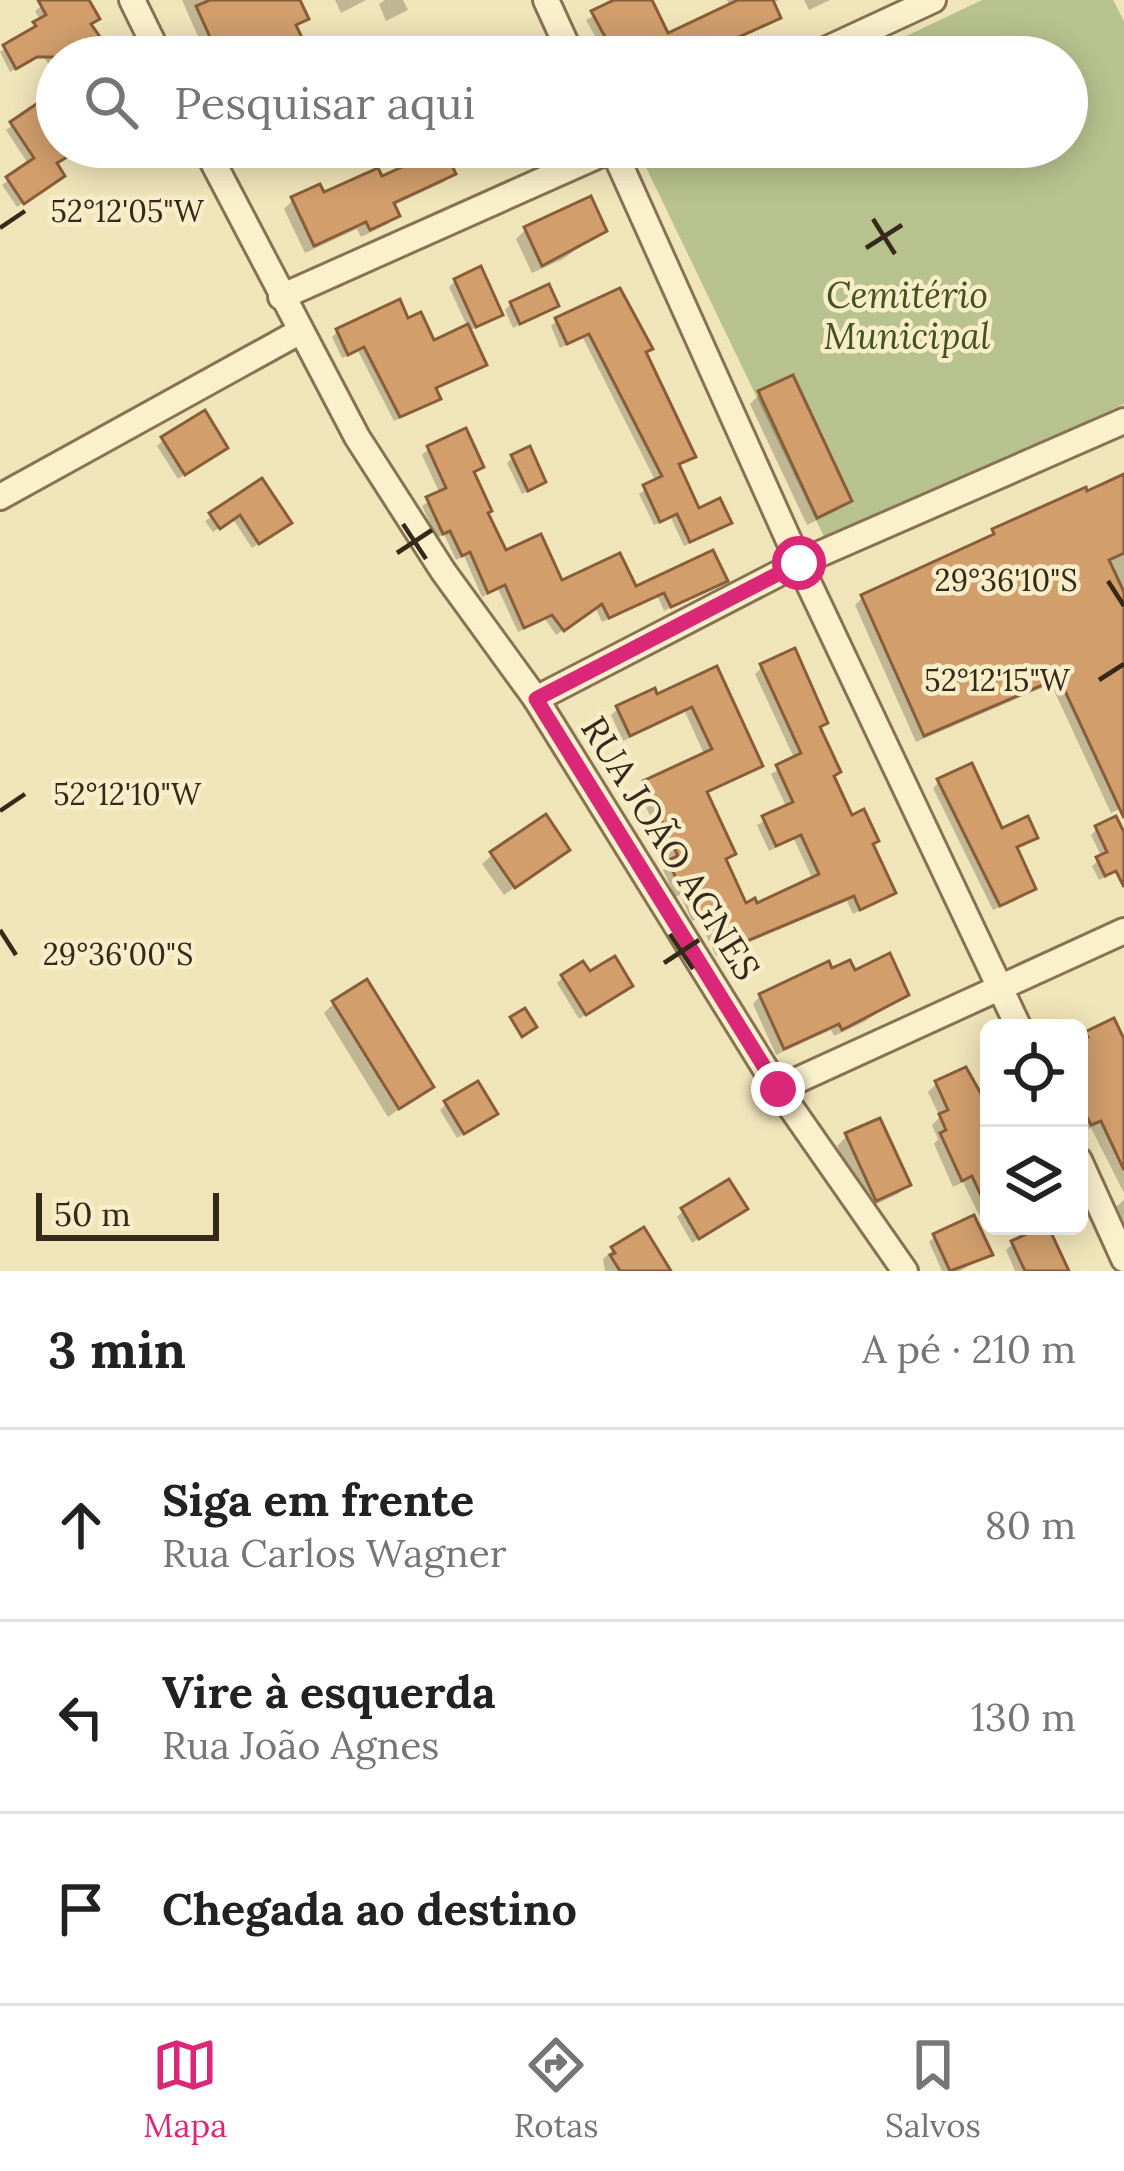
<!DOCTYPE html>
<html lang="pt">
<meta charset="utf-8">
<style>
body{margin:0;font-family:Lora,serif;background:#f6f6f6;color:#222}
.controls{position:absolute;right:36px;bottom:36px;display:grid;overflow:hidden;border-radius:18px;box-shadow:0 6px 30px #0003}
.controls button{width:108px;height:108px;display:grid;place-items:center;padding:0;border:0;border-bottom:3px solid #e0e0e0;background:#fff;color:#222;font:60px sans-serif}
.scale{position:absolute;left:36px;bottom:30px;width:183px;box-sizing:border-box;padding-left:12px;border:6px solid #352919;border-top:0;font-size:33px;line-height:42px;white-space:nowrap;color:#352919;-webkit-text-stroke:9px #f7edc9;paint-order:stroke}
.stop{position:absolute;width:36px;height:36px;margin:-27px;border:9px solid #db2777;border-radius:50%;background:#fff}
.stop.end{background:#db2777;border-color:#fff;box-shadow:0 3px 12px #0008}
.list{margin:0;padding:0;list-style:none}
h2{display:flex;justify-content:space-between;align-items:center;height:156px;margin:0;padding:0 48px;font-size:51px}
h2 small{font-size:39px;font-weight:400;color:#767676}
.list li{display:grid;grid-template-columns:78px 1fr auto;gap:36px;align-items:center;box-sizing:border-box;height:192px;padding:0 48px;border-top:3px solid #e0e0e0}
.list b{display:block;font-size:45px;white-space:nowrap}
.list p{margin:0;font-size:39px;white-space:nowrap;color:#767676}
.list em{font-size:39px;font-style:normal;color:#767676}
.icon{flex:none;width:66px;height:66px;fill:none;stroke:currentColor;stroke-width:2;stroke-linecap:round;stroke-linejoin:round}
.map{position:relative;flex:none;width:1124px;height:1271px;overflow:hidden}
.search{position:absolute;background:#fff;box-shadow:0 6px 30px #0003;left:36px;right:36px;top:36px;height:132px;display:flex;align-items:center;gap:30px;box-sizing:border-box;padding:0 42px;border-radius:66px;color:#767676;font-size:45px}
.sheet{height:732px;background:#fff}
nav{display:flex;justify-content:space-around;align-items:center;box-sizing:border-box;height:168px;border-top:3px solid #e0e0e0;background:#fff;font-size:33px;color:#767676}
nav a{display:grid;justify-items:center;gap:6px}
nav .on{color:#db2777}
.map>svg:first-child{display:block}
</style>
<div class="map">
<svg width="1124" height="1271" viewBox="0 0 1124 1271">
<rect width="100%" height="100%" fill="#f0e4b9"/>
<polygon fill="#b8c28e" points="982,0 1113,0 1124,21 1124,404 827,543 643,161 673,147 1067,147 1067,57 862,57"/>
<g fill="#0003">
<polygon points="49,0 86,0 89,26 111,57 57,57 57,76 42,55 10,72 0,52 41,21 35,11"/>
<polygon points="182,0 297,0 305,18 294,27 308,57 207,57"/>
<polygon points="335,0 366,0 341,13"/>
<polygon points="385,0 403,0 408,10 386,21 379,4"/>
<polygon points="613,0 649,0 666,37 730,7 727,0 779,0 771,4 778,17 771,24 717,49 721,57 607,57 586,20 615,3"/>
<polygon points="804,0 830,0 809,10"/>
<polygon points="57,93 57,126 48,132 63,156 54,164 56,181 17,207 2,185 29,165 6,130"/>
<polygon points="452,174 444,182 392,206 397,215 388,224 361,237 357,229 305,253 284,209 293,200 322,196 380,180"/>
<polygon points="526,229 603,230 563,259 532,273 516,239"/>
<polygon points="455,281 499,314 468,332 484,364 434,390 437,398 431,404 394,421 358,351 342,358 332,337 338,331 407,322 432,344 468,328 449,287"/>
<polygon points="511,304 556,305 513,328 505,310"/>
<polygon points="557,320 644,353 692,456 677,466 698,512 728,522 722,528 684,546 671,518 654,525 639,494 656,482 583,338 560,348 551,326"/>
<polygon points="760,394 848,500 838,510 807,525 750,404"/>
<polygon points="163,440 219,453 178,479 157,446"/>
<polygon points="428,449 480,466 472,474 504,554 560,584 634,590 724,581 664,611 658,597 602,622 595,607 556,635 545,619 518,632 498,589 482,597 464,556 456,560 444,534 437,538 422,506 440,494 422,455"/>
<polygon points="513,457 542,482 536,488 522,494 507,463"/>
<polygon points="1124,476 1124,807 1111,813 1051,684 916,742 855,605 863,597 986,540 994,532"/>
<polygon points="261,482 282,528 252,548 233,519 213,532 205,521"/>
<polygon points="762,667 818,729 832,777 892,893 853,914 847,901 716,956 698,918 692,921 680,895 675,897 663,870 671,861 638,790 705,756 685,712 623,741 611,715 618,709 656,698 715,670 760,765 705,794 733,854 726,860 744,907 756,907 813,880 794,839 769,851 757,825 787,808 771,774 795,760 755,674"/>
<polygon points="939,782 1001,832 1034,837 1015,849 1033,888 1027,894 993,910 933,788"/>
<polygon points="1097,829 1124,839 1124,868 1099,880 1092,866 1102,858 1091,835"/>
<polygon points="566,850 504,895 482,864 492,855"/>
<polygon points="831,972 853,974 905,994 864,1022 834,1036 831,1030 776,1055 753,1004 760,996"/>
<polygon points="563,977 623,991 579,1019 557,983"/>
<polygon points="334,1003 430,1087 388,1117 324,1013"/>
<polygon points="1087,1034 1124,1045 1124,1193 1091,1128 1080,1133 1079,1130 1079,1042"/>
<polygon points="937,1083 989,1114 989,1210 979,1215 963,1182 953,1187 934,1144 938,1139 932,1125 940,1117 928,1092"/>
<polygon points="446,1104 488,1119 457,1138 440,1110"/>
<polygon points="847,1136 908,1185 898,1194 866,1209 837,1146"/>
<polygon points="1124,1200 1124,1223 1116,1207"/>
<polygon points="683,1211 738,1214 692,1243 677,1217"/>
<polygon points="935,1236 989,1254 960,1271 942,1271 929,1242"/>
<polygon points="1013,1244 1066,1271 1015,1271 1006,1250"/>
<polygon points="613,1250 667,1271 605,1271 603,1259"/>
</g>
<g fill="#d19e6c" stroke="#885d38" stroke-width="3">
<polygon points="38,0 89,0 100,19 91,24 114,57 37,57 16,69 3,45 36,26 33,22 46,15"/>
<polygon points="210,0 300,0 309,19 296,25 311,57 219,57 196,6"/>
<polygon points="614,0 652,0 668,33 738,0 773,0 781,18 719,46 724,57 616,57 591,11"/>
<polygon points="57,90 57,147 67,157 57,163 65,176 24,204 6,177 34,158 10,122"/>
<polygon points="444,148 456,174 394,203 400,216 370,230 366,222 314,246 291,197 320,184 324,192 378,168 382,176"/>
<polygon points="591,196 607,231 542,266 524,227"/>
<polygon points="481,266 503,315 476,327 454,279"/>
<polygon points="549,284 559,306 520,324 510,302"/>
<polygon points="620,288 653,349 646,352 696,457 679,464 699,508 720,498 732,523 690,542 677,514 660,522 643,485 662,476 589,334 567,344 555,318"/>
<polygon points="400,299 408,318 421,312 434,340 468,324 487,365 436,388 441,399 400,417 364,347 348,355 336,329"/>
<polygon points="793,375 852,501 817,518 758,391"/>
<polygon points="205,410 228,448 185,475 161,437"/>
<polygon points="466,428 484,467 474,472 492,511 488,513 506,550 541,534 562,580 620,553 636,586 713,550 728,581 671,607 664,593 609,618 602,604 564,631 552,615 524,628 505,585 488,593 470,552 462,556 450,531 443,534 426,497 446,488 427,446"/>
<polygon points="530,446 546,482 528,491 511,455"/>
<polygon points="1124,474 1124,553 1109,560 1124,592 1124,818 1059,678 924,736 861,595 994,534 992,529 1086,487 1087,491"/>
<polygon points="262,478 292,523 259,544 240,515 220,529 209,513"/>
<polygon points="795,648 828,723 820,727 841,772 834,776 852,815 864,809 879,841 873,844 896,893 860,910 854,896 723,951 705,913 699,916 687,890 682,892 668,860 678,856 643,781 712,749 692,707 630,736 616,706 655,688 657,694 717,666 763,766 707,792 736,854 726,859 746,903 755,898 757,903 819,874 801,835 776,846 762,816 793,802 776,765 801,753 760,664"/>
<polygon points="972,763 1002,828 1028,816 1038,838 1017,847 1036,889 1000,906 937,779"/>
<polygon points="546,814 570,850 515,888 490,852"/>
<polygon points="1116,816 1124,832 1124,887 1116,871 1105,876 1096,857 1107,852 1095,826"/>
<polygon points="890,953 909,995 842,1030 839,1024 784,1049 759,994 829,961 832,968 850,960 855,970"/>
<polygon points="615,956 633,986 586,1015 561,975 583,961 590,971"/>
<polygon points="367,979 434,1087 399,1109 332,1001"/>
<polygon points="525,1008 537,1027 522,1037 510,1017"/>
<polygon points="1114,1018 1124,1039 1124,1170 1101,1121 1091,1125 1079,1101 1079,1042 1088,1037 1085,1032"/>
<polygon points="966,1067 989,1108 989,1213 972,1176 962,1181 940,1133 946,1130 939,1114 948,1110 935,1081"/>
<polygon points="478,1081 498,1114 464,1134 444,1101"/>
<polygon points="880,1118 911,1185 876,1201 845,1133"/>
<polygon points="729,1179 748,1209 699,1239 681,1208"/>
<polygon points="974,1215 993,1255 950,1271 933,1234"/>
<polygon points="1044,1226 1048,1226 1069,1271 1025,1271 1011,1241"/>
<polygon points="644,1227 671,1271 620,1271 610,1255 615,1253 611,1247"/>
</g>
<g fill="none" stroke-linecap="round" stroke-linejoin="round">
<g stroke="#877353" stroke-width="30">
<g id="minor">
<polyline points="132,0 160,57"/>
<polyline points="546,0 572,57"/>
<polyline points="810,57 933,0"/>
<polyline points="205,147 357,437 443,571 536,699 778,1089 905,1271"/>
<polyline points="612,147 799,563 1019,1028"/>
<polyline points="281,297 617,147"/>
<polyline points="0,497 299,332"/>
<polyline points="536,699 799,563 1124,421"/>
<polyline points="778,1089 1124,931"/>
<polyline points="1079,1160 1124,1259"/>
</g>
</g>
<use href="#minor" stroke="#fbf0cc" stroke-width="24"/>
</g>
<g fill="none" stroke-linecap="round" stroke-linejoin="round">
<polyline stroke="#db2777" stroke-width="15" points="778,1089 536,699 799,563"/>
</g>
<path fill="none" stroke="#352919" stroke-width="4.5" d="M873,219l22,35M0,228l25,-17M866,248l36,-23M403,524l23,35M397,553l35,-23M1108,581l16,25M1099,680l25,-16M0,811l25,-17M0,930l16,25M670,934l23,35M664,963l35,-23"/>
<g text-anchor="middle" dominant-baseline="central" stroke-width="9" stroke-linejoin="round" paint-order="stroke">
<g font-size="36" font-style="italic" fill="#42531f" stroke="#f7edc9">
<text x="907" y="295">Cemitério<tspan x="907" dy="41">Municipal</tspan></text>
</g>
<g font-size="36" fill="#352919" stroke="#f7edc9">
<text transform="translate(671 848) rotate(58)">RUA JOÃO AGNES</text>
</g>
</g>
<g font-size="30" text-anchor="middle" fill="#352919" stroke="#f7edc9" stroke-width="9" stroke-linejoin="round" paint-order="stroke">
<text x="127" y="222">52°12'05"W</text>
<text x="1006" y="591">29°36'10"S</text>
<text x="997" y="691">52°12'15"W</text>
<text x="127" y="805">52°12'10"W</text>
<text x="118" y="965">29°36'00"S</text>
</g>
</svg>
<div class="controls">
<button><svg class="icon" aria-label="locate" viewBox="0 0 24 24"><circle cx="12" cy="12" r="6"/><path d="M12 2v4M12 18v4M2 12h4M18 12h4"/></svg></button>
<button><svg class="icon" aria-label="layers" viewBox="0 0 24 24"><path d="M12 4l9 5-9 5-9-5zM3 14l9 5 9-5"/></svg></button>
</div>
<div class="scale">50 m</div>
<div class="stop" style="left:799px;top:563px"></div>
<div class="stop end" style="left:778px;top:1089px"></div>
<div class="search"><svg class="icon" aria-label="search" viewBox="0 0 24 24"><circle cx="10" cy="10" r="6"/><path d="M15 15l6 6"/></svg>Pesquisar aqui</div>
</div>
<section class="sheet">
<h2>3 min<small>A pé · 210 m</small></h2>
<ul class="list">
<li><svg class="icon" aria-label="ahead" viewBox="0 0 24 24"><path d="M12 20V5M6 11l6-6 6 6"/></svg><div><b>Siga em frente</b><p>Rua Carlos Wagner</p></div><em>80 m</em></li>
<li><svg class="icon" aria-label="left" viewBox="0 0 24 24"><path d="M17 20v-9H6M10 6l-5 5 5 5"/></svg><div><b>Vire à esquerda</b><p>Rua João Agnes</p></div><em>130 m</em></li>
<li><svg class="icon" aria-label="arrive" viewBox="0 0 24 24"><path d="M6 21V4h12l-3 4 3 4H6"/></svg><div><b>Chegada ao destino</b></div></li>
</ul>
</section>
<nav>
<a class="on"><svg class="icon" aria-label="map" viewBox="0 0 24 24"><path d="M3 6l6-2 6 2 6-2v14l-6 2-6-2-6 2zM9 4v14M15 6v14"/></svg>Mapa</a>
<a><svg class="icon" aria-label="directions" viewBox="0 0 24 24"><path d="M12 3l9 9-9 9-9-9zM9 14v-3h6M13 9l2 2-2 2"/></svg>Rotas</a>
<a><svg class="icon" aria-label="saved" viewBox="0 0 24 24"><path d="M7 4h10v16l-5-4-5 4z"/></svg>Salvos</a>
</nav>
